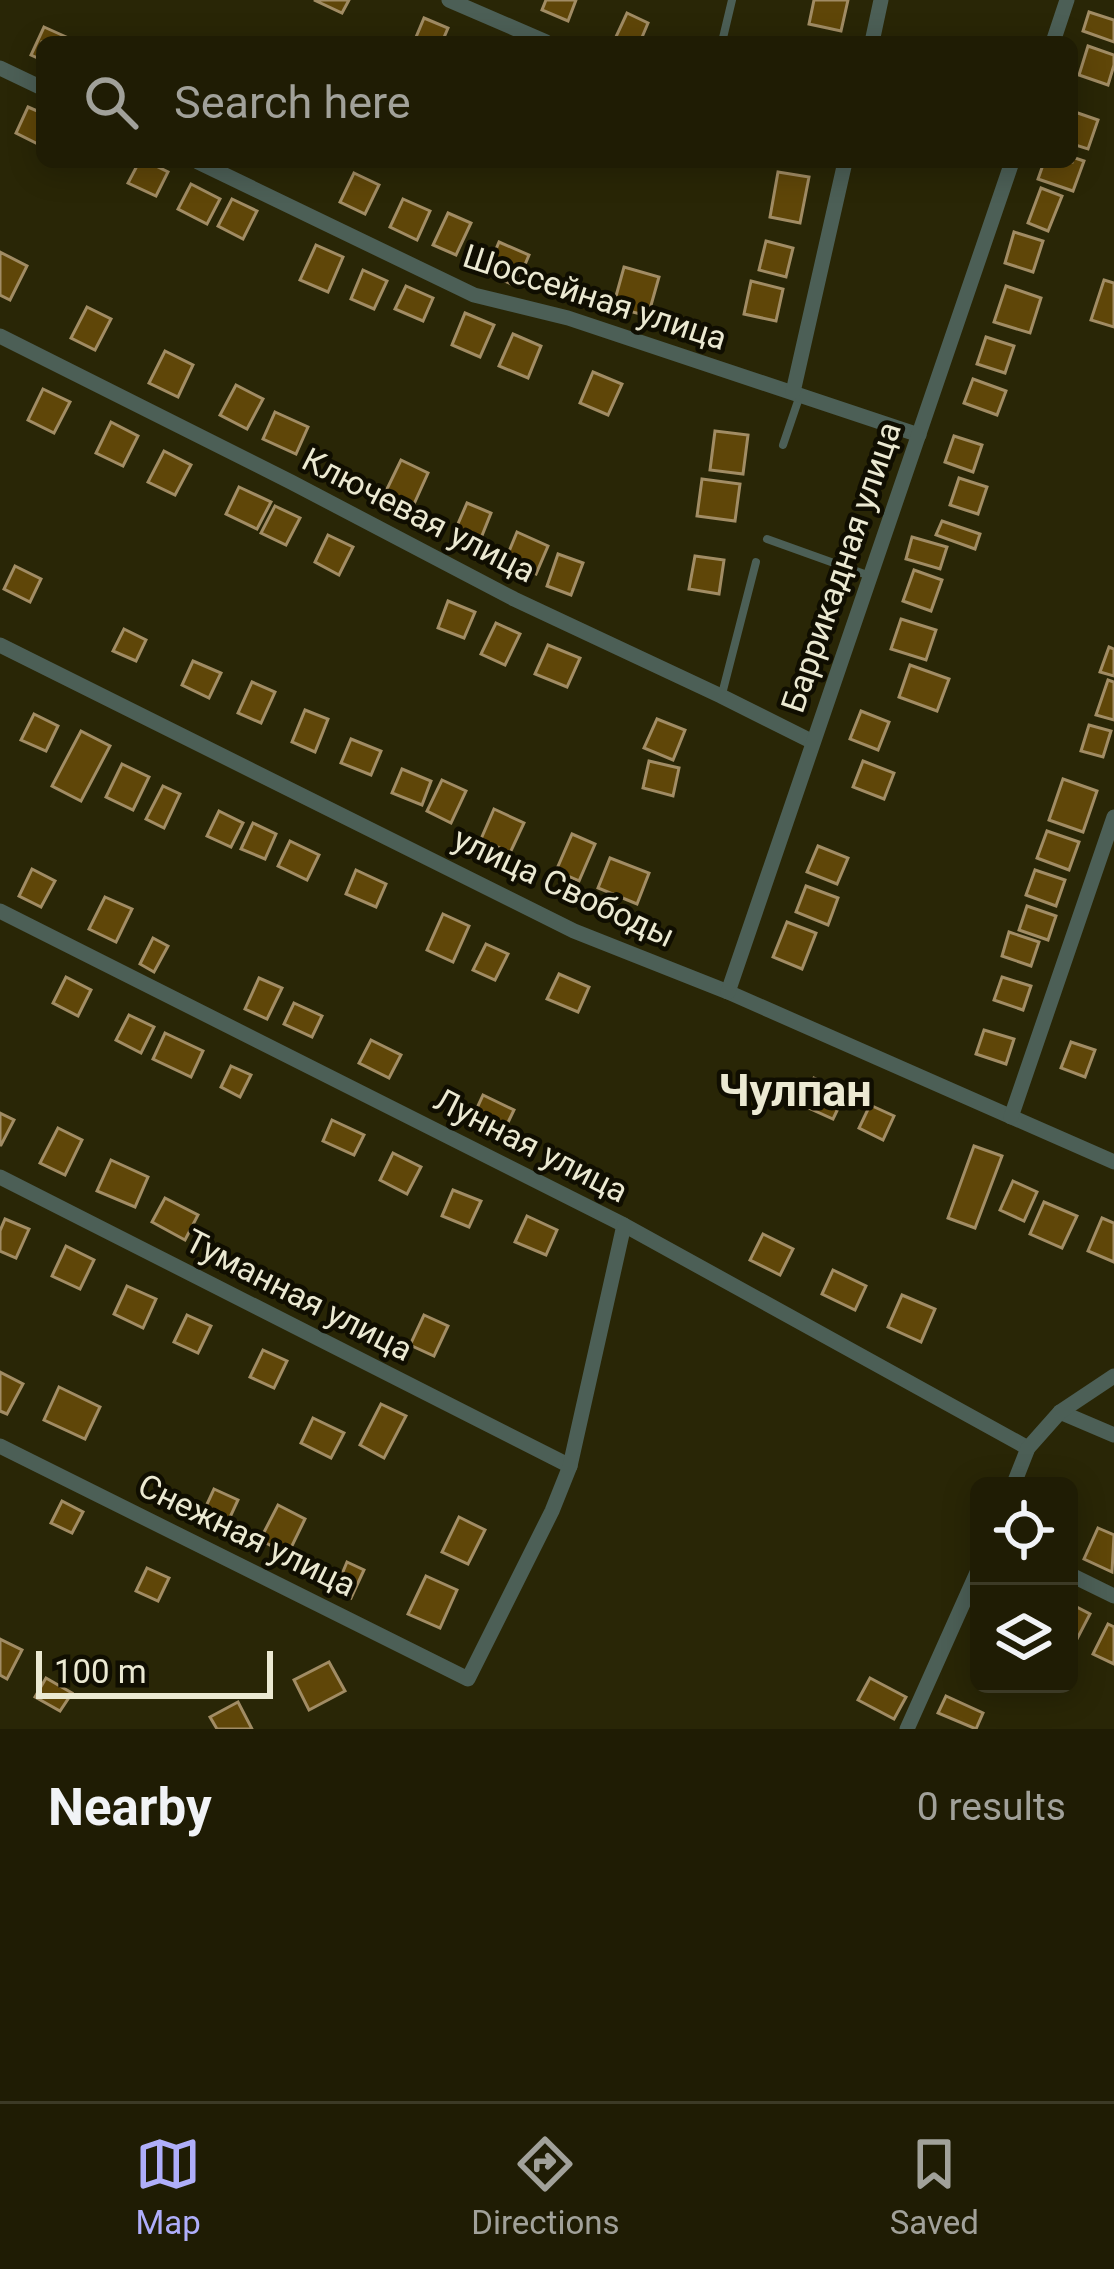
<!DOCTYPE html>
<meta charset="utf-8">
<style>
body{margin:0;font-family:Roboto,sans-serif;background:#27250e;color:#f1f3f6}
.controls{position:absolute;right:36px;bottom:36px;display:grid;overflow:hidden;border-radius:18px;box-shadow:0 6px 30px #0003}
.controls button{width:108px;height:108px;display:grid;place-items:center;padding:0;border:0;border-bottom:3px solid #3c3a26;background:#1f1c04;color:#f1f3f6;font:60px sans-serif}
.scale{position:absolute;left:36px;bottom:30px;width:237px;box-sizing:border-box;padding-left:12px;border:6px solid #ebe9d2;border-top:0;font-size:33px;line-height:42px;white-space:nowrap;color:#ebe9d2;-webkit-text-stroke:9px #100e01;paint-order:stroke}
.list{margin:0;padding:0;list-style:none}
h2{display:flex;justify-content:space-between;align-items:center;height:156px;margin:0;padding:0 48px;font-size:51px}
h2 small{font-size:39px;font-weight:400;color:#a1a19a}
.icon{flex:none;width:66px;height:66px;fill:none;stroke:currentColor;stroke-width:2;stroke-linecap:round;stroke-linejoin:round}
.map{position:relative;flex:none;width:1114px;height:1729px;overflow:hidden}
.search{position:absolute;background:#1f1c04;box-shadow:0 6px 30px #0003;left:36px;right:36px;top:36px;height:132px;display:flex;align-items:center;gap:30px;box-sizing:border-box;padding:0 42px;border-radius:18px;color:#a1a19a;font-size:45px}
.sheet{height:372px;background:#1f1c04}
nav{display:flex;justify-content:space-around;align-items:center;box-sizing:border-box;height:168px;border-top:3px solid #3c3a26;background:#1f1c04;font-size:33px;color:#a1a19a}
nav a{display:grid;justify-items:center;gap:6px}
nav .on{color:#afaefa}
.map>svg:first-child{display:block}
</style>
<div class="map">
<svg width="1114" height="1729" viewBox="0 0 1114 1729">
<rect width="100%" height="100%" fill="#292606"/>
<g fill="#5f4608" stroke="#a18c64" stroke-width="3">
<polygon points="314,0 349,0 342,13"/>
<polygon points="546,0 576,0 568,21 542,10"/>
<polygon points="814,0 848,0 841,31 809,24"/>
<polygon points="1089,12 1114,20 1114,42 1083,31"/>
<polygon points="627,13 648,23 640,42 614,41"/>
<polygon points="424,18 448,28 442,42 414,42"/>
<polygon points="44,27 73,40 42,42 42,60 31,55"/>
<polygon points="1088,46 1114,55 1114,65 1108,85 1079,75"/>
<polygon points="28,107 42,113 42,146 16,133"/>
<polygon points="1072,111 1098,120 1088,149 1072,144"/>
<polygon points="1072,157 1084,161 1073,191 1038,179 1044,162 1072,162"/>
<polygon points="139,162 148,162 168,172 156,196 128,183"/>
<polygon points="778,172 809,177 800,223 770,217"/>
<polygon points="354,173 379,185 365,214 340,202"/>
<polygon points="191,184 220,199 207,224 178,209"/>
<polygon points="1041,188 1062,196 1048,231 1028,223"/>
<polygon points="232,199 257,211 243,239 218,226"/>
<polygon points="403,199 430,211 417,240 390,227"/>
<polygon points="448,213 471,223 456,255 433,245"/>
<polygon points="1014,232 1043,241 1033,272 1005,263"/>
<polygon points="766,241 793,248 786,277 759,270"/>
<polygon points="499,242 529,255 516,286 486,273"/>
<polygon points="316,245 343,257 328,292 300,280"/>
<polygon points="0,252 27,266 10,300 0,295"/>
<polygon points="624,267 659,277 648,316 613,307"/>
<polygon points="363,270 387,281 374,309 351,299"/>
<polygon points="1104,280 1114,283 1114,327 1091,320"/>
<polygon points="751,281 783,289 776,321 744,314"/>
<polygon points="406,286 433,298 423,321 395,309"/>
<polygon points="1006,286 1041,298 1030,333 994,322"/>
<polygon points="87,307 111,319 95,350 71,338"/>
<polygon points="465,313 494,325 480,357 452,345"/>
<polygon points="513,334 541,346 528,378 499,366"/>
<polygon points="986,337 1014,346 1005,373 977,364"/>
<polygon points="165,351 193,365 178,397 149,383"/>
<polygon points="593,372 622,384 608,415 580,403"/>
<polygon points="973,379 1006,391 997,415 964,403"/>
<polygon points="236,385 263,399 247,429 220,415"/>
<polygon points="43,389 70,402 54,433 28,420"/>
<polygon points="275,412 308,427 296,454 263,439"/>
<polygon points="111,422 138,436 123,466 96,453"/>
<polygon points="715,431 748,435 743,474 710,470"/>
<polygon points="954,436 982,445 973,472 945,462"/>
<polygon points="164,451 191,465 175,495 148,482"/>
<polygon points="401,460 428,473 414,504 386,491"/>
<polygon points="959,478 987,487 978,514 950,505"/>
<polygon points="702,479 740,484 735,521 697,516"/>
<polygon points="239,487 271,502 257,529 226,514"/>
<polygon points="467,503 491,513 479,543 454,533"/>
<polygon points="275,506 300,518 286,545 261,533"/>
<polygon points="942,521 980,534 975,549 936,535"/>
<polygon points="517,532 548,546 536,574 505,561"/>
<polygon points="328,535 353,547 339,575 315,562"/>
<polygon points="912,537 947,547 940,569 906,559"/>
<polygon points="558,554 583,563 571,595 547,586"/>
<polygon points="695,556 724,560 719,594 689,589"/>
<polygon points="15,566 41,579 30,602 4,589"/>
<polygon points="914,570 942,580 931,611 903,601"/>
<polygon points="448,601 475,612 464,638 438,628"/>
<polygon points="901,619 936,630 926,660 891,649"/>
<polygon points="496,623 520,634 505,665 481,654"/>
<polygon points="124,629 146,640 136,661 113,651"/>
<polygon points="548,645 580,658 567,687 535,674"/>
<polygon points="1109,647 1114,649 1114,676 1100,672"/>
<polygon points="193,661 221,673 209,698 182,685"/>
<polygon points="910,665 949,679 937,711 899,697"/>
<polygon points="1108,680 1114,682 1114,720 1096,715"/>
<polygon points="252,682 275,692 261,723 238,713"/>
<polygon points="305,710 328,719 315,752 292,742"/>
<polygon points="861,711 889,722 878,750 850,739"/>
<polygon points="34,714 58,726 46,751 21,740"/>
<polygon points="657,719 685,730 673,760 644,748"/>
<polygon points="1089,725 1111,731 1103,757 1081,751"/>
<polygon points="81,731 110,746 81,801 52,786"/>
<polygon points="351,739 381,751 371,775 341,763"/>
<polygon points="649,761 679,768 673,796 643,788"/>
<polygon points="863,761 894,773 884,799 853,787"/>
<polygon points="122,764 149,777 133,810 106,797"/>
<polygon points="402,769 431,781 422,805 392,793"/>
<polygon points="1063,779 1097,791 1083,832 1049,820"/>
<polygon points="442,780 466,791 451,823 427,811"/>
<polygon points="163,786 180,794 164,828 146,819"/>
<polygon points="494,809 524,823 510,853 481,839"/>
<polygon points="219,811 243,823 231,847 207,836"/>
<polygon points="253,823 276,834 265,859 241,849"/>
<polygon points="1047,831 1079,842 1069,870 1037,858"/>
<polygon points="572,834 595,844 579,881 556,871"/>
<polygon points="290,841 319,855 307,880 278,866"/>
<polygon points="818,846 848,858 837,884 807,872"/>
<polygon points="610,858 649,873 637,904 598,888"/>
<polygon points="32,869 55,881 41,907 19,896"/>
<polygon points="356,870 386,884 376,907 346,894"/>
<polygon points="1035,870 1065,880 1056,906 1026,895"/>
<polygon points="806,886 838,898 828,925 796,912"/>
<polygon points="105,897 132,909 116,942 89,929"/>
<polygon points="1027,906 1056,916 1048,940 1019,930"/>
<polygon points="443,914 469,926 453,962 427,950"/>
<polygon points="787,922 816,933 802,969 773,957"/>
<polygon points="1009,932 1039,942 1031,966 1002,956"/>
<polygon points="153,938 168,946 154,972 140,964"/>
<polygon points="486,944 508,954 495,980 473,970"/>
<polygon points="559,974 589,987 578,1012 547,999"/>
<polygon points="66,977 91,990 78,1016 53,1003"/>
<polygon points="1002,977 1031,986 1023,1010 994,1000"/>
<polygon points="259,978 282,988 267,1019 245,1009"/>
<polygon points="294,1003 322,1016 312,1037 284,1024"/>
<polygon points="129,1015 154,1027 141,1053 116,1040"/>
<polygon points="984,1030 1014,1039 1006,1064 976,1054"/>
<polygon points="165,1033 203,1051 191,1077 153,1059"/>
<polygon points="371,1040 401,1055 389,1078 359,1063"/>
<polygon points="1071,1042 1095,1050 1085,1077 1061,1068"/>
<polygon points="231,1066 251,1075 240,1097 221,1087"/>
<polygon points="814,1078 846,1092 833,1119 802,1105"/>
<polygon points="483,1095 514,1110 501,1137 470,1123"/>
<polygon points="870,1105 894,1116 883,1140 859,1128"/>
<polygon points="0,1113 14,1120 1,1145 0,1145"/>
<polygon points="332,1120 364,1135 354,1155 323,1141"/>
<polygon points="58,1128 82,1140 65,1175 40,1163"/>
<polygon points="974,1146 1002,1156 975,1228 948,1218"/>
<polygon points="393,1153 421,1167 407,1194 380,1180"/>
<polygon points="111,1160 148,1177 135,1207 97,1191"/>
<polygon points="1013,1181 1037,1192 1024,1221 1000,1210"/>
<polygon points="453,1190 481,1201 469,1227 442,1216"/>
<polygon points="165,1198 198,1215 185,1240 152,1222"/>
<polygon points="1044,1202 1077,1216 1062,1248 1030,1234"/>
<polygon points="527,1216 557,1230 546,1255 515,1242"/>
<polygon points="1102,1218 1114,1223 1114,1262 1088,1251"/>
<polygon points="5,1219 29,1229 16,1258 0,1251 0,1231"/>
<polygon points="763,1234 793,1249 780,1275 750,1260"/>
<polygon points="66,1246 94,1260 80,1289 52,1276"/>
<polygon points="833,1270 866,1286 855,1310 822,1294"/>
<polygon points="127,1286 156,1299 143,1328 114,1314"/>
<polygon points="902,1295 935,1309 921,1342 888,1327"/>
<polygon points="187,1315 211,1326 198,1353 174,1342"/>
<polygon points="424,1315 448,1326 434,1356 410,1345"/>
<polygon points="263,1350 287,1361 274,1388 250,1377"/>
<polygon points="0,1372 23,1384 7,1414 0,1411"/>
<polygon points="59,1387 100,1407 85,1439 44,1420"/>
<polygon points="381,1404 406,1416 384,1458 360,1445"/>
<polygon points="313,1418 344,1433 331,1458 301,1443"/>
<polygon points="214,1489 238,1500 225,1528 201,1517"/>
<polygon points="62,1501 83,1512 72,1533 51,1523"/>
<polygon points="278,1505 305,1519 288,1554 260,1540"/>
<polygon points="459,1517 485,1530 468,1564 442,1552"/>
<polygon points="1098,1528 1114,1535 1112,1572 1084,1559"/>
<polygon points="347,1562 364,1570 351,1598 335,1591"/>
<polygon points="147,1568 169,1578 158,1601 136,1591"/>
<polygon points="426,1576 457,1590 440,1628 408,1614"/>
<polygon points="1069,1603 1090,1614 1076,1641 1069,1637"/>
<polygon points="1108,1624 1114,1627 1114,1664 1093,1654"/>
<polygon points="0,1639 22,1650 7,1679 0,1675"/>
<polygon points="329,1662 345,1691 309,1710 294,1680"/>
<polygon points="46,1678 72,1693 60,1711 35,1697"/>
<polygon points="870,1678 906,1697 894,1719 858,1700"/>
<polygon points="946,1696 983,1713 976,1729 938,1713"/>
<polygon points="238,1702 252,1729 217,1729 210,1717"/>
</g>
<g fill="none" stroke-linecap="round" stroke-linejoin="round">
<g stroke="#4c5f56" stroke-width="8">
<polyline points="722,42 732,0"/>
<polyline points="783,445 800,395"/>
<polyline points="767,539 870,576"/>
<polyline points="722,694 756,562"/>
</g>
<g stroke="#4c5f56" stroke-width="15">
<polyline points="449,0 546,42"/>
<polyline points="872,42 881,0"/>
<polyline points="1053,42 1067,0"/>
<polyline points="0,68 42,88"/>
<polyline points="198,162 474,295 568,318 919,435"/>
<polyline points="0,336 291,482 514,599 721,696 813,742"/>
<polyline points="793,392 845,162"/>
<polyline points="0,645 574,931 728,992 1114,1162"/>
<polyline points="0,911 624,1225 1028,1448"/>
<polyline points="728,992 1012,162"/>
<polyline points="1011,1117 1114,817"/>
<polyline points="0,1177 570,1466"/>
<polyline points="1060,1412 1114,1435"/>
<polyline points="0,1446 468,1679 552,1511 570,1466 624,1225"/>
<polyline points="1013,1486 1028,1448 1060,1412 1114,1376"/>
<polyline points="1069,1574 1114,1596"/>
<polyline points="907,1729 979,1568"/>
</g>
</g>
<g text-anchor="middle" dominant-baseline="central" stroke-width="9" stroke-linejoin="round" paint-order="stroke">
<g font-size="33" fill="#ebe9d2" stroke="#100e01">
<text transform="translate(595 297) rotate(18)">Шоссейная улица</text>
<text transform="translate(419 515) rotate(27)">Ключевая улица</text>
<text transform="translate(841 567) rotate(-71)">Баррикадная улица</text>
<text transform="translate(564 887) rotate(25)">улица Свободы</text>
<text transform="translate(531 1145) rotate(27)">Лунная улица</text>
<text transform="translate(299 1295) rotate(27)">Туманная улица</text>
<text transform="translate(247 1535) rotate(26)">Снежная улица</text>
</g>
<g font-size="45" font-weight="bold" fill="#ebe9d2" stroke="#100e01">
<text x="795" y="1090">Чулпан</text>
</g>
</g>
</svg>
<div class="controls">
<button><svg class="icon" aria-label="locate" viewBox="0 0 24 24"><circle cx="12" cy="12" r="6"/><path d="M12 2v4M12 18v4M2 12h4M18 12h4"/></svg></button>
<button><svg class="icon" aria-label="layers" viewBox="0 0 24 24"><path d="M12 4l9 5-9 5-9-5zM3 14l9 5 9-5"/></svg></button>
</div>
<div class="scale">100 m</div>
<div class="search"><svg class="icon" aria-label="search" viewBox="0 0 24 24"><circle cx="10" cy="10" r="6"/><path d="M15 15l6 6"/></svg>Search here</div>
</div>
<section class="sheet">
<h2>Nearby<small>0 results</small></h2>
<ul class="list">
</ul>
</section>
<nav>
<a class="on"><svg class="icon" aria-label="map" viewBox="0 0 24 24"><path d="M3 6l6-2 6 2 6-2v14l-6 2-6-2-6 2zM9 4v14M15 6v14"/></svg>Map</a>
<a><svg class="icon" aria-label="directions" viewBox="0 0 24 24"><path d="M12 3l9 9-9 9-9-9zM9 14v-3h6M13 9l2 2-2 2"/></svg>Directions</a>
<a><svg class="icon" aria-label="saved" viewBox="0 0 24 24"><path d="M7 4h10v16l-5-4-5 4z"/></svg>Saved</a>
</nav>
